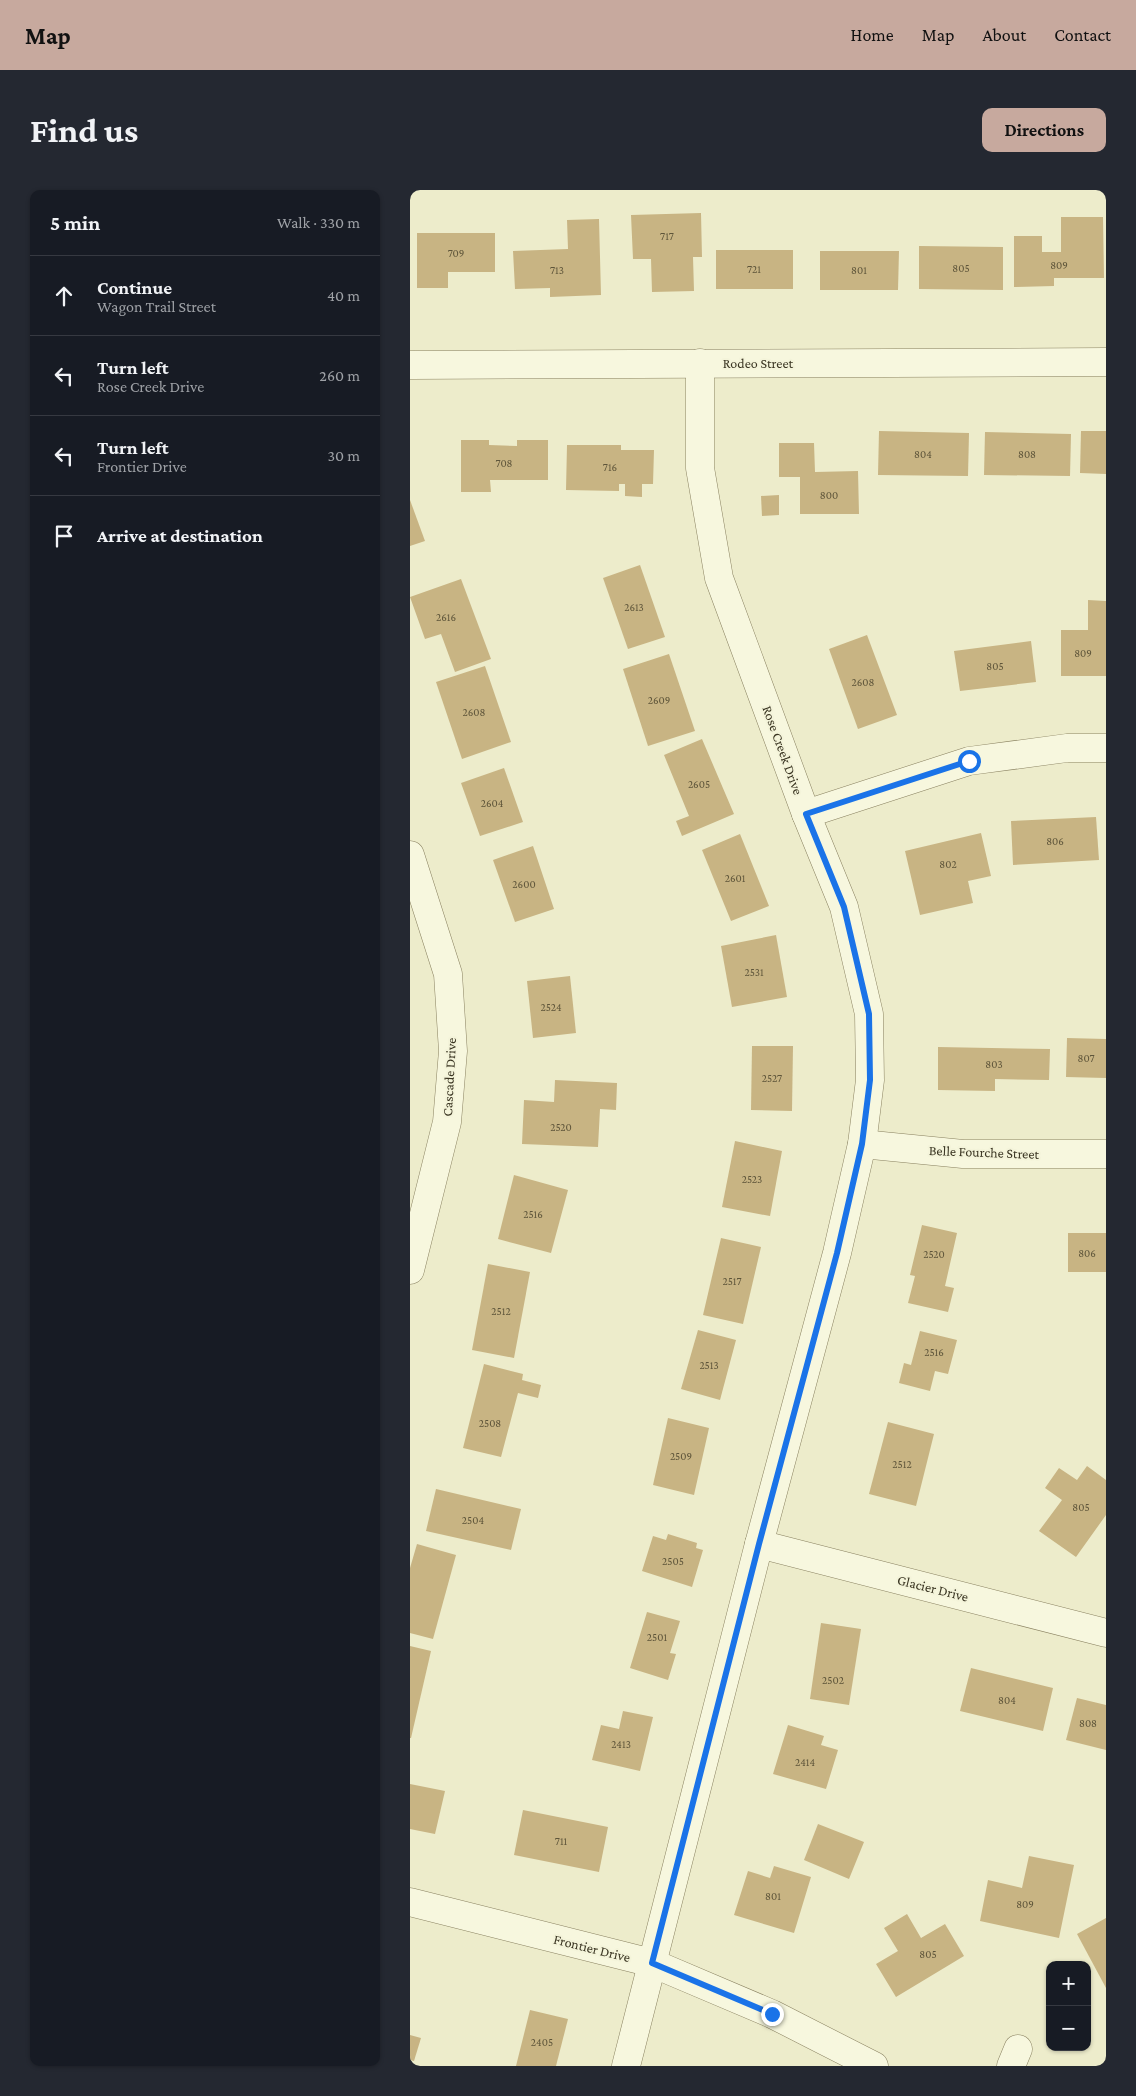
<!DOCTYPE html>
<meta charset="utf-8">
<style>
body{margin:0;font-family:"Crimson Pro",serif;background:#242831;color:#f1f3f6}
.controls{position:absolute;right:15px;bottom:15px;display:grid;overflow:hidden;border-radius:10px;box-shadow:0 1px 4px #0004}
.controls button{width:45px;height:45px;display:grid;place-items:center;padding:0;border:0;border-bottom:1px solid #363941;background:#171b24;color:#f1f3f6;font:25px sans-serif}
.stop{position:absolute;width:15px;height:15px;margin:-11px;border:4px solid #1a73e8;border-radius:50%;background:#fff}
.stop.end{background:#1a73e8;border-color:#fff;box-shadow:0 1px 5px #0008}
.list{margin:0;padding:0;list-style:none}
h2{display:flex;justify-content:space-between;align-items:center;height:65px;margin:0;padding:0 20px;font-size:21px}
h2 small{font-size:16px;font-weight:400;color:#9ea1a6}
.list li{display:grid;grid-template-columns:32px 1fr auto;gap:15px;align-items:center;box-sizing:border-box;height:80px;padding:0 20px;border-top:1px solid #363941}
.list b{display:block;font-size:19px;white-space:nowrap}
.list p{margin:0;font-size:16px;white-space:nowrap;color:#9ea1a6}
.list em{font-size:16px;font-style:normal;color:#9ea1a6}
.icon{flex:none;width:28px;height:28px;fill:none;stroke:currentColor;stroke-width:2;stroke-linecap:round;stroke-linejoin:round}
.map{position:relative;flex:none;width:696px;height:1876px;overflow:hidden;border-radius:10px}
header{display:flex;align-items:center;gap:30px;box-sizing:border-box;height:70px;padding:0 25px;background:#c7a99e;color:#111}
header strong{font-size:24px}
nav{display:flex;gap:28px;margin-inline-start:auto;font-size:18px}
.intro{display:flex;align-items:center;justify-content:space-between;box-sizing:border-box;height:120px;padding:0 30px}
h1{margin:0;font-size:35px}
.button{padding:12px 22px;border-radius:10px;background:#c7a99e;color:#111;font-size:18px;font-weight:700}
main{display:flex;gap:30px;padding:0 30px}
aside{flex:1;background:#171b24;border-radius:10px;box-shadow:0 1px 4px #0004}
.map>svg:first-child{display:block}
</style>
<header>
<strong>Map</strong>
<nav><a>Home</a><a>Map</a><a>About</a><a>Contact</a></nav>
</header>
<div class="intro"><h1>Find us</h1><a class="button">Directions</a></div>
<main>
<aside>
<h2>5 min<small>Walk · 330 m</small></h2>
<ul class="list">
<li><svg class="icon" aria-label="ahead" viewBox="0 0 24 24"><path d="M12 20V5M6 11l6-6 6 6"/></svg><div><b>Continue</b><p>Wagon Trail Street</p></div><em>40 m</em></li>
<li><svg class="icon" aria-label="left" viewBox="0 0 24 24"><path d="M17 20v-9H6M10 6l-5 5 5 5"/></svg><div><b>Turn left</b><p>Rose Creek Drive</p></div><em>260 m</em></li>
<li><svg class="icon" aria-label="left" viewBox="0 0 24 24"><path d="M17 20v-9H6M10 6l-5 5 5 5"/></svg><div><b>Turn left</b><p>Frontier Drive</p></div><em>30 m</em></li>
<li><svg class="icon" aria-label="arrive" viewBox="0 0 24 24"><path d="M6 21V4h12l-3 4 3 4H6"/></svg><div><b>Arrive at destination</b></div></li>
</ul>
</aside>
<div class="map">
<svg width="696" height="1876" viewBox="0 0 696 1876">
<rect width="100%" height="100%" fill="#edeccb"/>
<g fill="#c8b483">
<polygon points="291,23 292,67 283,67 284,101 242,102 241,69 223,69 221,25"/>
<polygon points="651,27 693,27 694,88 644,88 644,96 604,97 604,46 632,46 632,62 651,62"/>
<polygon points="189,29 191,105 140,107 140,98 105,99 103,61 158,59 157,30"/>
<polygon points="7,43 85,43 85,82 38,82 38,98 7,98"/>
<polygon points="509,56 593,57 593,100 509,99"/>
<rect x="306" y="60" width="77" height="39"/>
<polygon points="410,61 489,61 488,100 410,100"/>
<polygon points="469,241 559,243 558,286 468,285"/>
<polygon points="671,241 696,241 696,284 670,283"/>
<polygon points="575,242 661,244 660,286 574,285"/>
<polygon points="51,250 79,250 79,255 107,256 107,250 138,250 138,290 80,290 81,302 51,302"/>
<polygon points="369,253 404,253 405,282 448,281 449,324 390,324 390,287 369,287"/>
<polygon points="157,255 211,255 211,260 244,260 243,294 232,294 232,307 215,306 215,294 209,294 209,301 156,300"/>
<polygon points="369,305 369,325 352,326 351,306"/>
<polygon points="0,310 15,351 0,356"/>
<polygon points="230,375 255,447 218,459 193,388"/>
<polygon points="51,389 81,469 45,482 31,444 15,449 0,407"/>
<polygon points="678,410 696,411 696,486 651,486 651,440 678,440"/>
<polygon points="457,445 487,525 448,539 419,459"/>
<polygon points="621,451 626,492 550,501 544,461"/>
<polygon points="259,464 285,541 238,556 213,479"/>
<polygon points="75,476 101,552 52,569 26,492"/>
<polygon points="292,549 324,624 272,646 266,631 279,626 254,565"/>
<polygon points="94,578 113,632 70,646 51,593"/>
<polygon points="686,627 689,670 603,675 601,631"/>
<polygon points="571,643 581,686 558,691 563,713 510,725 495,661"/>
<polygon points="330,644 359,716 321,731 292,660"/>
<polygon points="123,656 144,719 105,732 83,670"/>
<polygon points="366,745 377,807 322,817 311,756"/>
<polygon points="160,786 166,843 123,848 117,791"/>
<polygon points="657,848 696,849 696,888 656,887"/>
<polygon points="342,856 383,856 382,921 341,920"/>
<polygon points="528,857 640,859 639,890 585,889 585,901 528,900"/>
<polygon points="145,890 207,893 206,920 190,919 188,957 112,954 114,910 144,912"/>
<polygon points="325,951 372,961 360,1026 312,1017"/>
<polygon points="104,985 158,1000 141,1063 88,1049"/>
<polygon points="512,1035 547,1043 535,1096 544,1098 538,1122 498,1113 505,1086 500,1085"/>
<rect x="658" y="1043" width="38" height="39"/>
<polygon points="311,1048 351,1057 333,1134 293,1125"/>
<polygon points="78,1074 120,1082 104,1168 62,1160"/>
<polygon points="288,1140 326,1150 310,1210 271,1199"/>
<polygon points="510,1141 547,1150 538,1184 525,1181 520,1201 489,1193 494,1173 501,1175"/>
<polygon points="74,1174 113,1184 112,1190 131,1195 128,1208 108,1203 91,1267 53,1258"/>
<polygon points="258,1228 299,1238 284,1305 243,1295"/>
<polygon points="478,1232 524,1244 506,1316 459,1304"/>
<polygon points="677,1276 696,1290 696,1325 666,1367 629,1341 652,1310 635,1298 649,1278 667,1290"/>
<polygon points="26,1299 111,1319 101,1360 16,1341"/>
<polygon points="258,1344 287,1353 286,1358 293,1360 282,1397 232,1381 243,1346 256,1350"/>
<polygon points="7,1354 46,1365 23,1449 0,1443 0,1378"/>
<polygon points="237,1422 270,1431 260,1463 266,1464 258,1490 220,1478"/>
<polygon points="411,1433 451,1439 439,1515 400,1509"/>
<polygon points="0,1456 21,1461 1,1548 0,1548"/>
<polygon points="561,1478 643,1498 633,1541 550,1521"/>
<polygon points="667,1508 696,1515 696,1560 656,1550"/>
<polygon points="213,1521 243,1527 230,1581 182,1570 191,1535 209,1539"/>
<polygon points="378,1535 414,1546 411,1555 428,1560 416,1599 363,1584"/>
<polygon points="0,1594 35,1601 25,1644 0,1639"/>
<polygon points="113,1620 198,1637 189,1682 104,1665"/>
<polygon points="408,1634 454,1652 439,1689 394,1670"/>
<polygon points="619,1666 664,1675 649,1748 570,1731 578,1690 612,1698"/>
<polygon points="364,1676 401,1687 384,1743 324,1725 338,1681 360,1688"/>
<polygon points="497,1724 511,1748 535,1734 554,1766 486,1807 466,1774 488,1761 474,1738"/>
<polygon points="696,1728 696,1798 667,1744"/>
<polygon points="120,1820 158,1829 146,1876 106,1876"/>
<polygon points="0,1845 11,1848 4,1871 0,1870"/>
</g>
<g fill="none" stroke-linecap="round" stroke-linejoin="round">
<g stroke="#898160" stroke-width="29">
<g id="minor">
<polyline points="0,175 696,172"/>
<polyline points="396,624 559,571 657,558 696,558"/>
<polyline points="0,665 38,784 43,861 37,932 0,1080"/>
<polyline points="452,954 553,964 696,964"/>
<polyline points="349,1354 696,1443"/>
<polyline points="0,1712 242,1773 362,1824 464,1876"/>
<polyline points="216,1876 349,1354 427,1063 452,954 460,890 459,824 434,717 396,624 309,388 290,278 290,173"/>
<polyline points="601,1876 608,1859"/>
</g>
</g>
<use href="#minor" stroke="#f7f7de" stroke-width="28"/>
</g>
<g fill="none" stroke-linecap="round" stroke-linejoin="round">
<polyline stroke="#1a73e8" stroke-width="6" points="362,1824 242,1773 349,1354 427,1063 452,954 460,890 459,824 434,717 396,624 559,571"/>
</g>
<g text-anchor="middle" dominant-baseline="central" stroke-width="4" stroke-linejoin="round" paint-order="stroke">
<g font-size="11" fill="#5e553a">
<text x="257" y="46">717</text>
<text x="46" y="63">709</text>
<text x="649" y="75">809</text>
<text x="551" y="78">805</text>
<text x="344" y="79">721</text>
<text x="147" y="80">713</text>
<text x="449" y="80">801</text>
<text x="513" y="264">804</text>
<text x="617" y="264">808</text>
<text x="94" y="273">708</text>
<text x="200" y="277">716</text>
<text x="419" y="305">800</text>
<text x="224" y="417">2613</text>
<text x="36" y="427">2616</text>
<text x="673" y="463">809</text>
<text x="585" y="476">805</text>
<text x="453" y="492">2608</text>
<text x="249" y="510">2609</text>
<text x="64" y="522">2608</text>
<text x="289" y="594">2605</text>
<text x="82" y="613">2604</text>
<text x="645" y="651">806</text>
<text x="538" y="674">802</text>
<text x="325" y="688">2601</text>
<text x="114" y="694">2600</text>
<text x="344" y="782">2531</text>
<text x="141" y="817">2524</text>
<text x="676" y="868">807</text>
<text x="584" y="874">803</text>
<text x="362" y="888">2527</text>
<text x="151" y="937">2520</text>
<text x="342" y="989">2523</text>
<text x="123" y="1024">2516</text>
<text x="677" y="1063">806</text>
<text x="524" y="1064">2520</text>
<text x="322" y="1091">2517</text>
<text x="91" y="1121">2512</text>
<text x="524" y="1162">2516</text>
<text x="299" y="1175">2513</text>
<text x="80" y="1233">2508</text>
<text x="271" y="1266">2509</text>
<text x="492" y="1274">2512</text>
<text x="671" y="1317">805</text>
<text x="63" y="1330">2504</text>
<text x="263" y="1371">2505</text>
<text x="247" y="1447">2501</text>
<text x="423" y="1490">2502</text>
<text x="597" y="1510">804</text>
<text x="678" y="1533">808</text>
<text x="211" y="1554">2413</text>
<text x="395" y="1572">2414</text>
<text x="151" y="1651">711</text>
<text x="363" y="1706">801</text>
<text x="615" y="1714">809</text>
<text x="518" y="1764">805</text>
<text x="132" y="1852">2405</text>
</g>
<g font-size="14" fill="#3a3522" stroke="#f4f4da">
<text x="348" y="173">Rodeo Street</text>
<text transform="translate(373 560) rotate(70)">Rose Creek Drive</text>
<text transform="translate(39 887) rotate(-87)">Cascade Drive</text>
<text transform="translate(574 962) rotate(2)">Belle Fourche Street</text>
<text transform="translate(523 1398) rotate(14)">Glacier Drive</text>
<text transform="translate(182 1758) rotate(14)">Frontier Drive</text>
</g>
</g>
</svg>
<div class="controls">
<button>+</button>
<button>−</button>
</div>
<div class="stop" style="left:559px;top:571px"></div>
<div class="stop end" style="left:362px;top:1824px"></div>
</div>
</main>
